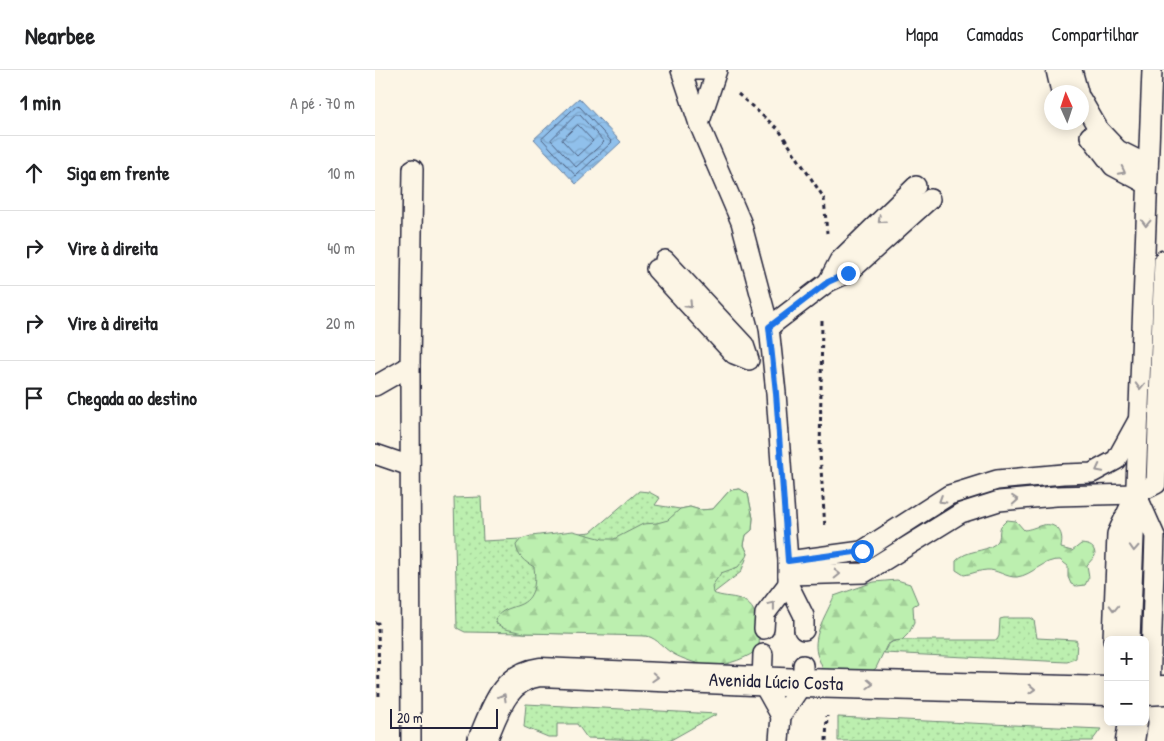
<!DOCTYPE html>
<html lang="pt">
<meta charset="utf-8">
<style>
body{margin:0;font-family:"Patrick Hand",sans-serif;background:#f6f6f6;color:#202124}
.controls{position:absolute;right:15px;bottom:15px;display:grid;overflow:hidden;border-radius:8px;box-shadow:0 2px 12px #0003}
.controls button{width:45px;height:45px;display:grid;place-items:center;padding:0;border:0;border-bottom:1px solid #e0e0e0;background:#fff;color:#202124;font:25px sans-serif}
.compass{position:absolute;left:669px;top:15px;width:45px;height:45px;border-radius:50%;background:#fff;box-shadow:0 2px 12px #0003;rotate:357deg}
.scale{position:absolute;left:15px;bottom:12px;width:108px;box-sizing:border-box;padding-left:5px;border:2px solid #22223b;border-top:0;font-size:14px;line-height:18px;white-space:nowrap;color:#22223b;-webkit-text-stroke:4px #fcf5e5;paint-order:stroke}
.stop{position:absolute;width:15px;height:15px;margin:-11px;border:4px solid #1a73e8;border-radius:50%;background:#fff}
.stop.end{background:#1a73e8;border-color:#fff;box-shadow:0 1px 5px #0008}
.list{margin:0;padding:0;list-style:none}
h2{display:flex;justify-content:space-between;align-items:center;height:65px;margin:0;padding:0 20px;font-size:21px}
h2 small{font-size:16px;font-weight:400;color:#757577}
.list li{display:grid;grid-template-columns:32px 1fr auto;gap:15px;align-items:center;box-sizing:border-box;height:75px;padding:0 20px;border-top:1px solid #e0e0e0}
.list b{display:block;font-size:19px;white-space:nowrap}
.list em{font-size:16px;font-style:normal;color:#757577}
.icon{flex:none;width:28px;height:28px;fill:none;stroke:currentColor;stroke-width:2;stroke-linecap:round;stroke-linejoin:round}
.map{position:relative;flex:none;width:789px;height:671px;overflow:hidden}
header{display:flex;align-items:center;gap:30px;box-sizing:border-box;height:70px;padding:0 25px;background:#fff;border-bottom:1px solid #e0e0e0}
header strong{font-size:24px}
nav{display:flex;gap:28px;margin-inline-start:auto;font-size:18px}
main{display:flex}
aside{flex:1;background:#fff}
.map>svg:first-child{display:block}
</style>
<header>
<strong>Nearbee</strong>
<nav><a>Mapa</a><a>Camadas</a><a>Compartilhar</a></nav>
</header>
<main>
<aside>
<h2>1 min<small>A pé · 70 m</small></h2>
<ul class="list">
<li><svg class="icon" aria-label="ahead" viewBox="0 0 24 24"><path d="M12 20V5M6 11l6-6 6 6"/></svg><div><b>Siga em frente</b></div><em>10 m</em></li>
<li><svg class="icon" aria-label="right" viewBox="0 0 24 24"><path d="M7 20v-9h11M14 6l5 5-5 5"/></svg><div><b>Vire à direita</b></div><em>40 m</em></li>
<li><svg class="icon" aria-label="right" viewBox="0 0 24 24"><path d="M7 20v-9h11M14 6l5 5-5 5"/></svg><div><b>Vire à direita</b></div><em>20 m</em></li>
<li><svg class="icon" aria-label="arrive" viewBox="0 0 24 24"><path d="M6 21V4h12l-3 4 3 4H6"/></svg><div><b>Chegada ao destino</b></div></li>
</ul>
</aside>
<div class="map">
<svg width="789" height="671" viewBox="0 0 789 671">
<defs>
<pattern id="grass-dots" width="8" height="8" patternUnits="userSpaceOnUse" patternTransform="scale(1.25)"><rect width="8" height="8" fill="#bcefaf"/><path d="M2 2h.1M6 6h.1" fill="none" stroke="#a1cd97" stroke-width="1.8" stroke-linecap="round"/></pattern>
<pattern id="forest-firs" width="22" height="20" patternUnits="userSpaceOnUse" patternTransform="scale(1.25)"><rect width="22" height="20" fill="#bcefaf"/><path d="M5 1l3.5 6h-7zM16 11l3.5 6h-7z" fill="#a1cd97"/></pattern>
<pattern id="water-waves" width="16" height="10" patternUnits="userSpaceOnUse" patternTransform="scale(1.25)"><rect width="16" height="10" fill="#90c0eb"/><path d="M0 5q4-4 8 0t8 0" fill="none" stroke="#7ca5ca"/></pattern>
</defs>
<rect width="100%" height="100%" fill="#fcf5e5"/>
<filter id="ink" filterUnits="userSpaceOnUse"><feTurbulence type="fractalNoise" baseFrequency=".02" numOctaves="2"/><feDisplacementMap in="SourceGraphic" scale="10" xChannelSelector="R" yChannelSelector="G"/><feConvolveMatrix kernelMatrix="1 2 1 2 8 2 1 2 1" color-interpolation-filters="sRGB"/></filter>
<g filter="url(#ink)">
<g fill="url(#grass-dots)" stroke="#6f8875">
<polygon points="365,419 373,424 378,448 377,460 371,465 369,475 373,484 366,502 280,568 272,566 260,565 90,562 82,558 79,428 106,427 108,471 146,469 216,462 264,421 274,422 285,428 280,435 305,439 315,437 325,440 338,439 355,420"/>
<path d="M629,548h27l3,2 3,18 38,2 2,1 -1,17 -6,3 -3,1 -183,-9c4,-10 7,-12 18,-13h95l2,-4 1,-17z"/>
<polygon points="151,634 342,644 294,671 212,668 202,654 182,654 182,667 173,667 149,657"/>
<polygon points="463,647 726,659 717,671 463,671"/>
</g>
<g fill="url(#forest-firs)" stroke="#6f8875">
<path d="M365,419l8,5 5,24 -1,12 -6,5 -2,10 4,9 -10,13 -17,6 -9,13 1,7c9,4 18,3 27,6 20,7 20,33 19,49 -8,9 -34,18 -47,18 -7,1 -33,-8 -40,-13 -9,-5 -14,-14 -25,-17l-123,-3 -19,-4 -8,-5 -2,-5c7,-10 14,-10 24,-14 16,-6 17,-23 15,-38 -10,-6 -16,-10 -18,-22l5,-6 10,-3 42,-5 30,8h11l29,-15 14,-1 11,-3 12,-11 10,-2 10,3 13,-1 17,-19z"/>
<path d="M632,450l9,1 8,9c12,-1 23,-11 34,-1 5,6 4,12 3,19l11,3 9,-7c9,1 14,2 14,12l-8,9 2,12 -4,8 -9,1 -5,-2 -3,-7v-11l-8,-6c-17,-1 -27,15 -43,17 -10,1 -21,-8 -30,-7 -7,0 -15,4 -23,5l-8,-5v-9c11,-12 27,-8 39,-17 7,-5 3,-12 6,-18 2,-2 4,-4 6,-6z"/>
<path d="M522,510l13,4 8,19 -5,3 1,17 -5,10 -7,7 -9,1 -6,4 -11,23 -7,6 -45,-1c-2,-7 -5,-13 -7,-19 -5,-20 10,-40 17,-58l40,-14z"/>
</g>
<polygon fill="url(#water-waves)" stroke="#6481a5" points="204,28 246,72 201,114 159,69"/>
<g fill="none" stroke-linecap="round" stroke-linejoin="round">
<g stroke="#4e6181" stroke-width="1">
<polygon points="202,36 205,37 237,72 201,106 167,69"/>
<polygon points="201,45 205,45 229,72 201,97 176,70"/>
<polygon points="203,55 218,71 202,86 187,70"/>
</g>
<g stroke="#22223b" stroke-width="22">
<g id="lane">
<polyline points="306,0 324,54 366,152 394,257 401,323 413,491 413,514 429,546 429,560"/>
<polyline points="317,0 331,0"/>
<polyline points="681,0 686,22"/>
<polyline points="697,0 703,22"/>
<polyline points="706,29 724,60 743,80 773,95"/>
<polyline points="324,54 342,0"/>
<polyline points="715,66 738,96 772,114"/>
<polyline points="541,116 464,191 453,212 473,203 555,129"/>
<polyline points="281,199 359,284 374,290 369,275 290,190"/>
<polyline points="394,257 453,212"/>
<polyline points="0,316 35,296"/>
<polyline points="0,384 35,396"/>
<polyline points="764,430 780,466 775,621"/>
<polyline points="413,491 487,481 574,425 622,410 688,404 717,403 741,390 762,352"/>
<polyline points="413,505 489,503 586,443 624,431 681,426 761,424 781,414 789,190"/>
<polyline points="389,559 390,544 413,514"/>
<polyline points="738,570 742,464 758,430"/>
<polyline points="755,570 777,0"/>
<polyline points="388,584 387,612 406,646"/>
<polyline points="36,671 35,296 38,99"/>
<polyline points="404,671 406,646 428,613 428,595"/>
</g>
</g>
<g stroke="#22223b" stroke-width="31">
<g id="street">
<polyline points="770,621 789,620"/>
<path d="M107,671c13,-30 21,-64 58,-69l263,11 305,8"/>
<polyline points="755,671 758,652"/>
</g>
</g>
<g stroke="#22223b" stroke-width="3" stroke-dasharray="4 4" stroke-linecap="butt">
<polyline points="363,24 404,60 449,128 452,163"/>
<polyline points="447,251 445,384 450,458"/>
<polyline points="0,553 3,553 4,629"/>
<polyline points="451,671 452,646"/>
</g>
<use href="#lane" stroke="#fcf5e5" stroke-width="19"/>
<use href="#street" stroke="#fcf5e5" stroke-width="28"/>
</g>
<defs><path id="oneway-chevron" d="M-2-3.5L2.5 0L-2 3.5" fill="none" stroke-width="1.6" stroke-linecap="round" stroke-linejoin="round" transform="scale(1.25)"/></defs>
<g stroke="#9a9698">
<use href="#oneway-chevron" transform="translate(747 101) rotate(27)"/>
<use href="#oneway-chevron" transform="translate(506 150) rotate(136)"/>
<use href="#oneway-chevron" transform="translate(771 153) rotate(92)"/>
<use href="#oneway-chevron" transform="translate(314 235) rotate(47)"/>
<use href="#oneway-chevron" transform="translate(765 316) rotate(92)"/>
<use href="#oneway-chevron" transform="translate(724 399) rotate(153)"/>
<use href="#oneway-chevron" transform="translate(567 430) rotate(148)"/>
<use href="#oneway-chevron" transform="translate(640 430) rotate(-5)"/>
<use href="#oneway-chevron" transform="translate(759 478) rotate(93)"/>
<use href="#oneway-chevron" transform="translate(462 504) rotate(-1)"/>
<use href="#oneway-chevron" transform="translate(397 535) rotate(-52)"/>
<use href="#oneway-chevron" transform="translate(739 538) rotate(92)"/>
<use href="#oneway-chevron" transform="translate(280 607) rotate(3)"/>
<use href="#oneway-chevron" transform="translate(495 614) rotate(2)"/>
<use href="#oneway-chevron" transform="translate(657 619) rotate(2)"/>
<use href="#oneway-chevron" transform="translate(128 627) rotate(-60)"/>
</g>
</g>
<g fill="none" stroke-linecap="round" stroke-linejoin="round" filter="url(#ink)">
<polyline stroke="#1a73e8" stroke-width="6" points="473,203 453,212 394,257 401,323 413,491 487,481"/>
</g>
<g text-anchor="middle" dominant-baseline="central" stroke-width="4" stroke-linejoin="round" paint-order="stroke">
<g font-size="19" fill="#22223b" stroke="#fcf5e5">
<text transform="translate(401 611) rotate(2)">Avenida Lúcio Costa</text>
</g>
</g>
</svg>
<div class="controls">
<button>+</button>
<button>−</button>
</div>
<svg class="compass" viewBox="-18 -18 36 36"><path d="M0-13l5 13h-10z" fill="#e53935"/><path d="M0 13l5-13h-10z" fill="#757577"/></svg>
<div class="scale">20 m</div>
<div class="stop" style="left:487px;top:481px"></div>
<div class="stop end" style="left:473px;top:203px"></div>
</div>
</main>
